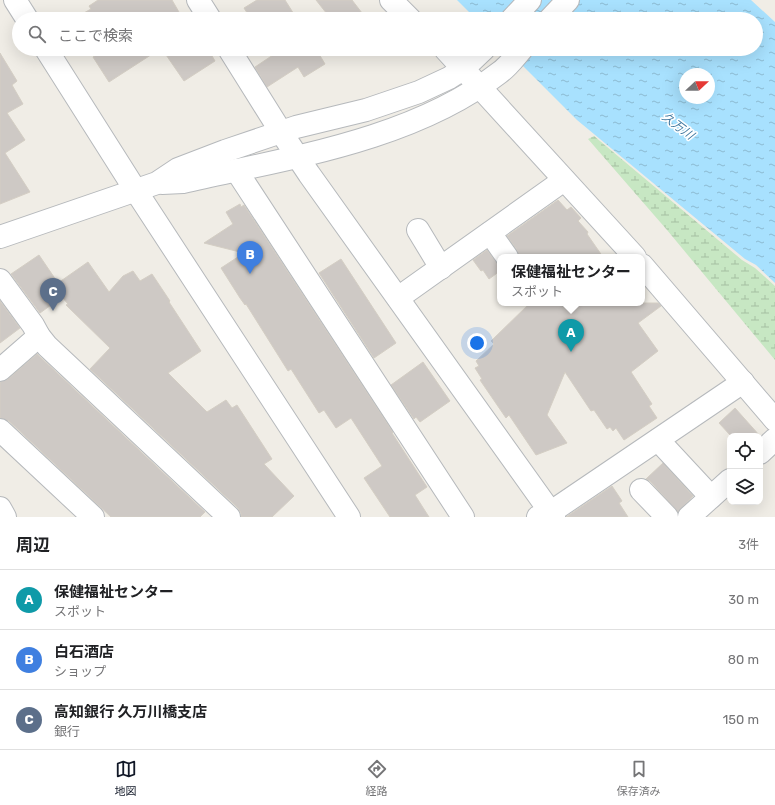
<!DOCTYPE html>
<html lang="ja">
<meta charset="utf-8">
<style>
body{margin:0;font-family:Rubik,"Noto Sans JP",sans-serif;background:#f2f2f2;color:#202124}
.controls{position:absolute;right:12px;bottom:12px;display:grid;overflow:hidden;border-radius:8px;box-shadow:0 4px 16px #0002}
.controls button{width:36px;height:36px;display:grid;place-items:center;padding:0;border:0;border-bottom:1px solid #e0e0e0;background:#fff;color:#202124;font:20px sans-serif}
.compass{position:absolute;left:679px;top:68px;width:36px;height:36px;border-radius:50%;background:#fff;box-shadow:0 4px 16px #0002;rotate:68deg}
.you{position:absolute;left:477px;top:343px;width:14px;height:14px;margin:-10px;border:3px solid #fff;border-radius:50%;background:#1a73e8;box-shadow:0 0 0 6px #1a73e833}
.badge{display:grid;place-items:center;width:26px;height:26px;border-radius:50%;background:#111827;color:#fff;font-size:13px;font-weight:700}
.pin{position:absolute;translate:-50% -33px;filter:drop-shadow(0 1px 2px #0008)}
.pin::after{content:'';position:absolute;top:21px;width:14px;height:12px;background:inherit;clip-path:polygon(0 0,100% 0,50% 100%)}
.popup{position:absolute;left:497px;top:254px;width:148px;height:52px;box-sizing:border-box;display:grid;place-content:center;border-radius:8px;background:#fff;filter:drop-shadow(0 1px 3px #0005);font-size:13px;white-space:nowrap;color:#757577}
.popup b{font-size:15px;color:#202124}
.popup::after{content:'';position:absolute;left:50%;top:100%;margin-left:-8px;border:8px solid transparent;border-top-color:#fff}
.list{margin:0;padding:0;list-style:none}
h2{display:flex;justify-content:space-between;align-items:center;height:52px;margin:0;padding:0 16px;font-size:17px}
h2 small{font-size:13px;font-weight:400;color:#757577}
.list li{display:grid;grid-template-columns:26px 1fr auto;gap:12px;align-items:center;box-sizing:border-box;height:60px;padding:0 16px;border-top:1px solid #e0e0e0}
.list b{display:block;font-size:15px;white-space:nowrap}
.list p{margin:0;font-size:13px;white-space:nowrap;color:#757577}
.list em{font-size:13px;font-style:normal;color:#757577}
.icon{flex:none;width:22px;height:22px;fill:none;stroke:currentColor;stroke-width:2;stroke-linecap:round;stroke-linejoin:round}
.map{position:relative;flex:none;width:775px;height:517px;overflow:hidden}
.search{position:absolute;background:#fff;box-shadow:0 4px 16px #0002;left:12px;right:12px;top:12px;height:44px;display:flex;align-items:center;gap:10px;box-sizing:border-box;padding:0 14px;border-radius:22px;color:#757577;font-size:15px}
.sheet{height:232px;background:#fff}
nav{display:flex;justify-content:space-around;align-items:center;box-sizing:border-box;height:56px;border-top:1px solid #e0e0e0;background:#fff;font-size:11px;color:#757577}
nav a{display:grid;justify-items:center;gap:2px}
nav .on{color:#111827}
.map>svg:first-child{display:block}
</style>
<div class="map">
<svg width="775" height="517" viewBox="0 0 775 517">
<defs>
<pattern id="wetland-marsh" width="20" height="14" patternUnits="userSpaceOnUse"><rect width="20" height="14" fill="#c7e7c3"/><path d="M1 5h8M5 5V1M11 12h8M15 12V8" fill="none" stroke="#a5bfa2"/></pattern>
<pattern id="water-ripples" width="26" height="14" patternUnits="userSpaceOnUse"><rect width="26" height="14" fill="#a8e1fe"/><path d="M2 4q2-2 4 0t4 0M15 11q2-2 4 0t4 0" fill="none" stroke="#8cbad1"/></pattern>
</defs>
<rect width="100%" height="100%" fill="#f0ede6"/>
<polygon fill="url(#wetland-marsh)" points="594,136 742,260 755,268 775,286 775,360 667,230 588,139"/>
<path fill="url(#water-ripples)" fill-rule="evenodd" d="M457,0h294l24,22v261l-19,-18 -11,-6 -168,-139 -71,-71h250v-30h-280zM685,74h24v24h-24z"/>
<g fill="#cec9c5" stroke="#d4cec4">
<polygon points="98,0 172,0 183,19 148,19 145,13 136,19 73,19 91,9 89,6"/>
<polygon points="257,0 285,0 297,19 251,19 244,8"/>
<polygon points="316,0 352,0 362,13 354,19 331,19"/>
<polygon points="105,49 160,49 109,82 93,57"/>
<polygon points="162,49 208,49 215,61 184,81"/>
<polygon points="282,49 316,49 325,64 304,77 298,67 267,87 255,67"/>
<polygon points="0,53 17,81 12,85 23,104 7,113 25,140 5,153 30,192 0,204"/>
<polygon points="558,200 567,210 571,207 581,218 578,221 588,232 587,234 603,257 519,257 517,250 507,236"/>
<polygon points="240,204 241,207 244,205 393,432 392,433 427,487 415,495 429,517 390,517 364,478 382,466 351,418 336,428 324,410 319,413 291,369 288,371 246,304 245,305 240,298 221,268 244,253 204,243 233,224 226,212"/>
<polygon points="487,250 500,267 500,271 489,279 483,270 481,271 473,260"/>
<polygon points="39,255 58,283 88,262 109,292 123,276 133,271 140,281 152,274 170,301 169,302 201,351 168,373 207,412 226,400 232,408 237,405 272,459 264,464 294,496 272,517 241,517 241,513 238,508 90,369 110,348 66,305 68,304 62,297 40,313 11,274"/>
<polygon points="341,259 396,343 374,358 319,273"/>
<polygon points="0,301 20,328 0,343"/>
<polygon points="530,303 658,303 661,306 638,323 658,351 631,372 652,404 649,406 657,418 624,440 616,428 613,431 610,427 607,429 594,410 591,411 565,372 547,415 567,443 536,455 509,415 506,418 480,380 482,379 475,368 479,366 476,361 494,344 491,341"/>
<polygon points="37,354 205,512 200,517 111,517 9,421 0,418 0,382 8,379"/>
<polygon points="423,362 450,401 420,422 416,417 414,419 391,385"/>
<polygon points="735,408 760,436 731,436 719,423"/>
<polygon points="663,463 693,496 678,512 650,481 646,479"/>
<polygon points="612,486 622,501 619,503 628,517 566,517"/>
</g>
<g fill="none" stroke-linecap="round" stroke-linejoin="round">
<g stroke="#b6b9bc" stroke-width="24">
<g id="minor">
<polyline points="15,0 27,19"/>
<polyline points="198,0 210,19"/>
<polyline points="391,0 410,19"/>
<polyline points="512,19 530,0"/>
<polyline points="550,19 568,0"/>
<polyline points="46,49 136,191 349,517"/>
<polyline points="229,49 281,132 309,174 554,517"/>
<polyline points="445,49 635,257"/>
<polyline points="236,170 463,517"/>
<path d="M162,183l21,-1c105,-24 230,-42 316,-109 9,-6 16,-16 23,-24"/>
<polyline points="418,230 441,268"/>
<polyline points="490,233 507,257"/>
<polyline points="0,237 157,183 178,169 225,151 296,127 366,110 419,92 449,78 463,69 484,49"/>
<polyline points="642,265 775,420"/>
<polyline points="0,280 33,325 39,336 47,346 229,517"/>
<polyline points="398,298 564,180"/>
<polyline points="0,370 39,336"/>
<polyline points="0,430 93,517"/>
<polyline points="658,440 711,497"/>
<polyline points="760,453 775,439"/>
<polyline points="641,490 667,517"/>
<polyline points="0,508 5,517"/>
<polyline points="538,517 551,512 743,382"/>
<polyline points="689,517 730,480"/>
</g>
</g>
<use href="#minor" stroke="#fff" stroke-width="22"/>
</g>
<g text-anchor="middle" dominant-baseline="central" stroke-width="3" stroke-linejoin="round" paint-order="stroke">
<g font-size="12" font-style="italic" fill="#3e779f" stroke="#fff">
<text transform="translate(678 126) rotate(37)">久万川</text>
</g>
</g>
</svg>
<div class="controls">
<button><svg class="icon" aria-label="locate" viewBox="0 0 24 24"><circle cx="12" cy="12" r="6"/><path d="M12 2v4M12 18v4M2 12h4M18 12h4"/></svg></button>
<button><svg class="icon" aria-label="layers" viewBox="0 0 24 24"><path d="M12 4l9 5-9 5-9-5zM3 14l9 5 9-5"/></svg></button>
</div>
<svg class="compass" viewBox="-18 -18 36 36"><path d="M0-13l5 13h-10z" fill="#e53935"/><path d="M0 13l5-13h-10z" fill="#757577"/></svg>
<div class="you"></div>
<div class="pin badge" style="left:571px;top:352px;background:#0f9aa8">A</div>
<div class="popup"><b>保健福祉センター</b>スポット</div>
<div class="pin badge" style="left:250px;top:274px;background:#3f7fe0">B</div>
<div class="pin badge" style="left:53px;top:311px;background:#5c6f8a">C</div>
<div class="search"><svg class="icon" aria-label="search" viewBox="0 0 24 24"><circle cx="10" cy="10" r="6"/><path d="M15 15l6 6"/></svg>ここで検索</div>
</div>
<section class="sheet">
<h2>周辺<small>3件</small></h2>
<ul class="list">
<li><span class="badge" style="background:#0f9aa8">A</span><div><b>保健福祉センター</b><p>スポット</p></div><em>30 m</em></li>
<li><span class="badge" style="background:#3f7fe0">B</span><div><b>白石酒店</b><p>ショップ</p></div><em>80 m</em></li>
<li><span class="badge" style="background:#5c6f8a">C</span><div><b>高知銀行 久万川橋支店</b><p>銀行</p></div><em>150 m</em></li>
</ul>
</section>
<nav>
<a class="on"><svg class="icon" aria-label="map" viewBox="0 0 24 24"><path d="M3 6l6-2 6 2 6-2v14l-6 2-6-2-6 2zM9 4v14M15 6v14"/></svg>地図</a>
<a><svg class="icon" aria-label="directions" viewBox="0 0 24 24"><path d="M12 3l9 9-9 9-9-9zM9 14v-3h6M13 9l2 2-2 2"/></svg>経路</a>
<a><svg class="icon" aria-label="saved" viewBox="0 0 24 24"><path d="M7 4h10v16l-5-4-5 4z"/></svg>保存済み</a>
</nav>
